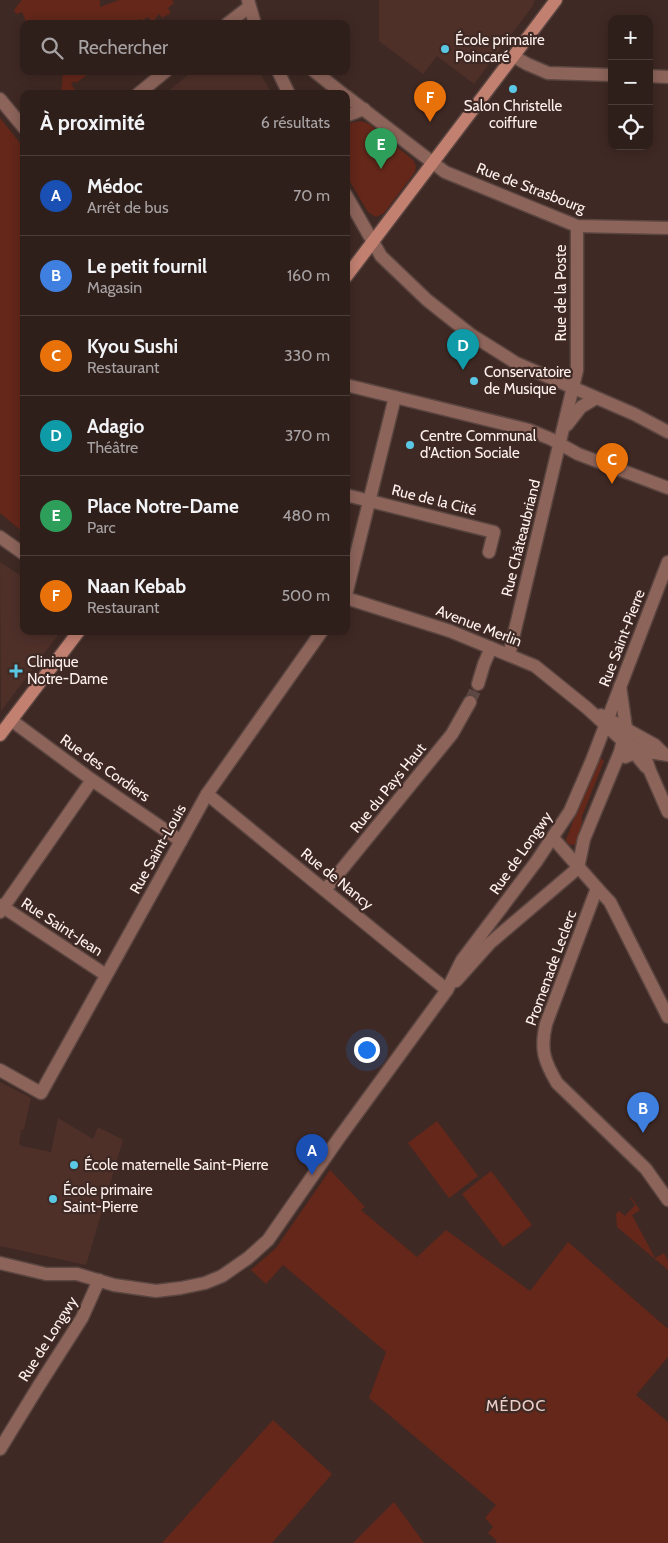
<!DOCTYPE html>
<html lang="fr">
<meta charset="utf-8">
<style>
body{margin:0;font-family:Cabin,sans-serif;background:#372724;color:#f1f3f6}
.controls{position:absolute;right:15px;top:15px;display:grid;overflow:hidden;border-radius:10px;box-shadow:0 2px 12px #0003}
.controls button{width:45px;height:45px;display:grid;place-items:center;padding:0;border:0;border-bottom:1px solid #4a3d3a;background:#2f1f1b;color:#f1f3f6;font:25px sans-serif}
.you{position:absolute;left:366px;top:1049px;width:18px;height:18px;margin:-12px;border:4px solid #fff;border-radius:50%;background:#1a73e8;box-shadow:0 0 0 8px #1a73e833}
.badge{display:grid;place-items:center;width:32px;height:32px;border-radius:50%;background:#2563eb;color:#fff;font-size:16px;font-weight:700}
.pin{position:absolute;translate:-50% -41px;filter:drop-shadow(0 1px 2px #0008)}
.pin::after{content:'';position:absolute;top:26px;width:18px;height:15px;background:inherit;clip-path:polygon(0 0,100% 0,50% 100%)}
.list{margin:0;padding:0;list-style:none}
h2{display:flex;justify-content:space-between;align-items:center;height:65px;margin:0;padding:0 20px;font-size:21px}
h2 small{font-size:16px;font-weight:400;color:#a7a2a3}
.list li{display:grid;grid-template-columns:32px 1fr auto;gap:15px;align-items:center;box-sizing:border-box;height:80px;padding:0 20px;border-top:1px solid #4a3d3a}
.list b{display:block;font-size:19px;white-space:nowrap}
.list p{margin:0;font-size:16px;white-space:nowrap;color:#a7a2a3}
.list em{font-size:16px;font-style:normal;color:#a7a2a3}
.icon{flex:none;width:28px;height:28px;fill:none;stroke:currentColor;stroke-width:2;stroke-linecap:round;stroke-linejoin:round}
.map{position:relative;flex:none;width:668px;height:1543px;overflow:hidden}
.search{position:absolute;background:#2f1f1b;box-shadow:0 2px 12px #0003;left:20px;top:20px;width:330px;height:55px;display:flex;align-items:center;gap:12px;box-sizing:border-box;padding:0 18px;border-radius:10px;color:#a7a2a3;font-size:19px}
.panel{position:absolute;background:#2f1f1b;box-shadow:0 2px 12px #0003;left:20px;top:90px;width:330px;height:545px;border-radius:10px}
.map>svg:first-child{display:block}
</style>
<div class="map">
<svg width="668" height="1543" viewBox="0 0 668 1543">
<rect width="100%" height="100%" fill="#3f2924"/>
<g fill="#4e3029">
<polygon points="379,0 535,0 532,7 474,84 437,56 423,74 379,41"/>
<polygon points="193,71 259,71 272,94 165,94"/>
<polygon points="0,562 24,578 24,631 61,631 1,711"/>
<polygon points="0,1082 31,1098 24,1129 21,1130 19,1143 21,1146 51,1152 58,1118 93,1139 98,1127 123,1140 86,1265 0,1246"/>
</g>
<g fill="#64271a">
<polygon points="22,0 100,0 100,7 119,0 172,0 174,3 168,8 171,13 162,18 159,14 153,22 148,17 143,20 139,19 140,24 27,24 22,12 16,14 14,10"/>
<polygon points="63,71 92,71 76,83 75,81 71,84 78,94 61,94"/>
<polygon points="0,118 24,148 24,533 0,513"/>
<polygon points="361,121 369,124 413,160 416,166 415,172 384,213 376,217 368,212 346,175 346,124"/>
<polygon points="600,757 604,761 582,816 581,838 580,842 574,845 568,844 566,840 597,758"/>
<polygon points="437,1121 478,1176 449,1198 408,1143"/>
<polygon points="330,1170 365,1207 361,1210 417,1257 446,1230 530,1291 568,1242 668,1329 668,1357 636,1395 668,1422 668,1543 495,1543 497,1541 488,1533 493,1527 485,1518 496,1505 369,1398 386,1352 283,1265 266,1284 251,1270 276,1248"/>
<polygon points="491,1171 532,1225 503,1247 462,1194"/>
<polygon points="631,1197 640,1210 632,1215 655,1258 664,1253 668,1261 668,1270 617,1227 616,1214 619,1211 625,1216 635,1205 630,1198"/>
<polygon points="273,1420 332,1474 272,1543 162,1543"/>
<polygon points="394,1502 424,1543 353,1543"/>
</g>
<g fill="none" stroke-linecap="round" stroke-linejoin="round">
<polyline stroke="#5c4742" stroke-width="12" stroke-dasharray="12 6" stroke-linecap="butt" points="470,702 478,684"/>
<g stroke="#5a4540" stroke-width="15">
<g id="minor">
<polyline points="248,0 255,24"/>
<polyline points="227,24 249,7"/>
<polyline points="513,56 527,64 548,73 612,75"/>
<polyline points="278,71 289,94"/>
<polyline points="314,71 343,94"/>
<polyline points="649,76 668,77"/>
<polyline points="138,94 166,71"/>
<polyline points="346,96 445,172 577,226 668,228"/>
<polyline points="0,99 24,128"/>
<polyline points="346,116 364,109"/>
<polyline points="346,195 381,256 427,300 470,334 516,363 634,414 668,432"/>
<polyline points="346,385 529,430 551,439 578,454 668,488"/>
<polyline points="567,425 581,407 596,398"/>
<polyline points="346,495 494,532 489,552"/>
<polyline points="346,595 395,397"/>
<polyline points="509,655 577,370 577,226"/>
<polyline points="478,684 484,664 491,648"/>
<polyline points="11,720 92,780 181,841"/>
<polyline points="640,742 650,771 668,812"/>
<polyline points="625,757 632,754 636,755 646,767"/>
<polyline points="207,794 447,990"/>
<path d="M553,838l44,50 -51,136c-6,25 -2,37 11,59l89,86 22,31"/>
<polyline points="597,888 610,902 668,1017"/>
<polyline points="325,890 452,734 470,702"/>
<polyline points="0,905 106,975"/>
<polyline points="0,912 92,780"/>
<polyline points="456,981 490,943 578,868 584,839 620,752 626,728 620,686"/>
<polyline points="0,1070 41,1093 207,794 322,631"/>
<polyline points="0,1263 46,1274 77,1274 114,1285 156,1291 181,1288 205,1283 222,1276 248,1258 268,1240 339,1138 447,990 462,960 536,862 570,811 592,760 668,562"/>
<polyline points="0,1449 38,1387 82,1318 99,1280"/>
</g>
</g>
<g stroke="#5a4540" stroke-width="15">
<g id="tertiary">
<polyline points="0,537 24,554"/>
<polyline points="346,598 450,631 535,666 587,708 623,741 643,751 668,755"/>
<polyline points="601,715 655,745 663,753"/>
</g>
</g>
<g stroke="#5a4540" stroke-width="15">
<g id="secondary">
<polyline points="346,277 556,0"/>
<polyline points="0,735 79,631"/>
</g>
</g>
<use href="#minor" stroke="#8d645a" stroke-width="12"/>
<use href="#tertiary" stroke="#8d645a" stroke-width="12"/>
<use href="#secondary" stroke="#c28071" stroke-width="12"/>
</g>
<g fill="#5ac8e5" stroke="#3f2924" stroke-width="2">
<circle cx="445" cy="49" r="5"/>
<circle cx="513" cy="89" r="5"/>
<circle cx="474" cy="381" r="5"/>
<circle cx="410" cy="445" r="5"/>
<path d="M13.5 663.5h5v5h5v5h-5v5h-5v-5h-5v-5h5z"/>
<circle cx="74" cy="1165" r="5"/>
<circle cx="53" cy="1199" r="5"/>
</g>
<g text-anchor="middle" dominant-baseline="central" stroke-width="4.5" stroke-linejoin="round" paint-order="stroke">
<g font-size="15" fill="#fef1ee" stroke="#3f2924" text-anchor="start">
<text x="455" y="40">École primaire<tspan x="455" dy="17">Poincaré</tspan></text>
<text x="513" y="106" text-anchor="middle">Salon Christelle<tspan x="513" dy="17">coiffure</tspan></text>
<text x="484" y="372">Conservatoire<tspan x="484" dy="17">de Musique</tspan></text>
<text x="420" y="436">Centre Communal<tspan x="420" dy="17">d'Action Sociale</tspan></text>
<text x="27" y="662">Clinique<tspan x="27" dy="17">Notre-Dame</tspan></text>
<text x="84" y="1165">École maternelle Saint-Pierre</text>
<text x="63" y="1190">École primaire<tspan x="63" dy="17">Saint-Pierre</tspan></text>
</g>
<g font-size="15" fill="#fef1ee" stroke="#3f2924">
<text transform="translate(531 188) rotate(21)">Rue de Strasbourg</text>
<text transform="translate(561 293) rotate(-90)">Rue de la Poste</text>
<text transform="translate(434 500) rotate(14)">Rue de la Cité</text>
<text transform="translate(521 538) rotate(-76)">Rue Châteaubriand</text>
<text transform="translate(479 626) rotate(21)">Avenue Merlin</text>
<text transform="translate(622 638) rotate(-69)">Rue Saint-Pierre</text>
<text transform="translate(105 768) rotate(35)">Rue des Cordiers</text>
<text transform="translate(388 788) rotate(-51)">Rue du Pays Haut</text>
<text transform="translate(158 849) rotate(-61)">Rue Saint-Louis</text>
<text transform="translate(521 853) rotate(-55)">Rue de Longwy</text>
<text transform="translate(337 879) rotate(39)">Rue de Nancy</text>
<text transform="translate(62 927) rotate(33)">Rue Saint-Jean</text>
<text transform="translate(551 968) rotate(-70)">Promenade Leclerc</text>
<text transform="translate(48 1339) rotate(-58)">Rue de Longwy</text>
</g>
<g font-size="16" letter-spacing="1" fill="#ebcec7" stroke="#3f2924">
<text x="516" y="1405">MÉDOC</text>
</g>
</g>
</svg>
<div class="controls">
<button>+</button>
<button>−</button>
<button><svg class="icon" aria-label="locate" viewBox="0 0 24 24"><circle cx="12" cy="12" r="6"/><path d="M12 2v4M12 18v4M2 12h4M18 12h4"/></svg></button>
</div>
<div class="you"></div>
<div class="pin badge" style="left:312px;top:1175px;background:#1a4fb4">A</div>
<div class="pin badge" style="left:643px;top:1133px;background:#3f7fe0">B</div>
<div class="pin badge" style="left:612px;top:484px;background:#e8710a">C</div>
<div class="pin badge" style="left:463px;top:370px;background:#0f9aa8">D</div>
<div class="pin badge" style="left:381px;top:169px;background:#2e9e5b">E</div>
<div class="pin badge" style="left:430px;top:122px;background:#e8710a">F</div>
<div class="search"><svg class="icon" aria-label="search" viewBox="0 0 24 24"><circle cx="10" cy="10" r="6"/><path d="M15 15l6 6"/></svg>Rechercher</div>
<section class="panel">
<h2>À proximité<small>6 résultats</small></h2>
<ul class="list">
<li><span class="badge" style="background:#1a4fb4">A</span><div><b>Médoc</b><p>Arrêt de bus</p></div><em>70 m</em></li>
<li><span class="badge" style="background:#3f7fe0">B</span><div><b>Le petit fournil</b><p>Magasin</p></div><em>160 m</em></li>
<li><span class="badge" style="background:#e8710a">C</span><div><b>Kyou Sushi</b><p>Restaurant</p></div><em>330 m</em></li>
<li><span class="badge" style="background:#0f9aa8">D</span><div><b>Adagio</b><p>Théâtre</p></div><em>370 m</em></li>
<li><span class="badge" style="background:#2e9e5b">E</span><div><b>Place Notre-Dame</b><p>Parc</p></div><em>480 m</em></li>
<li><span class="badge" style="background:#e8710a">F</span><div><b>Naan Kebab</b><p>Restaurant</p></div><em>500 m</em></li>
</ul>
</section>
</div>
